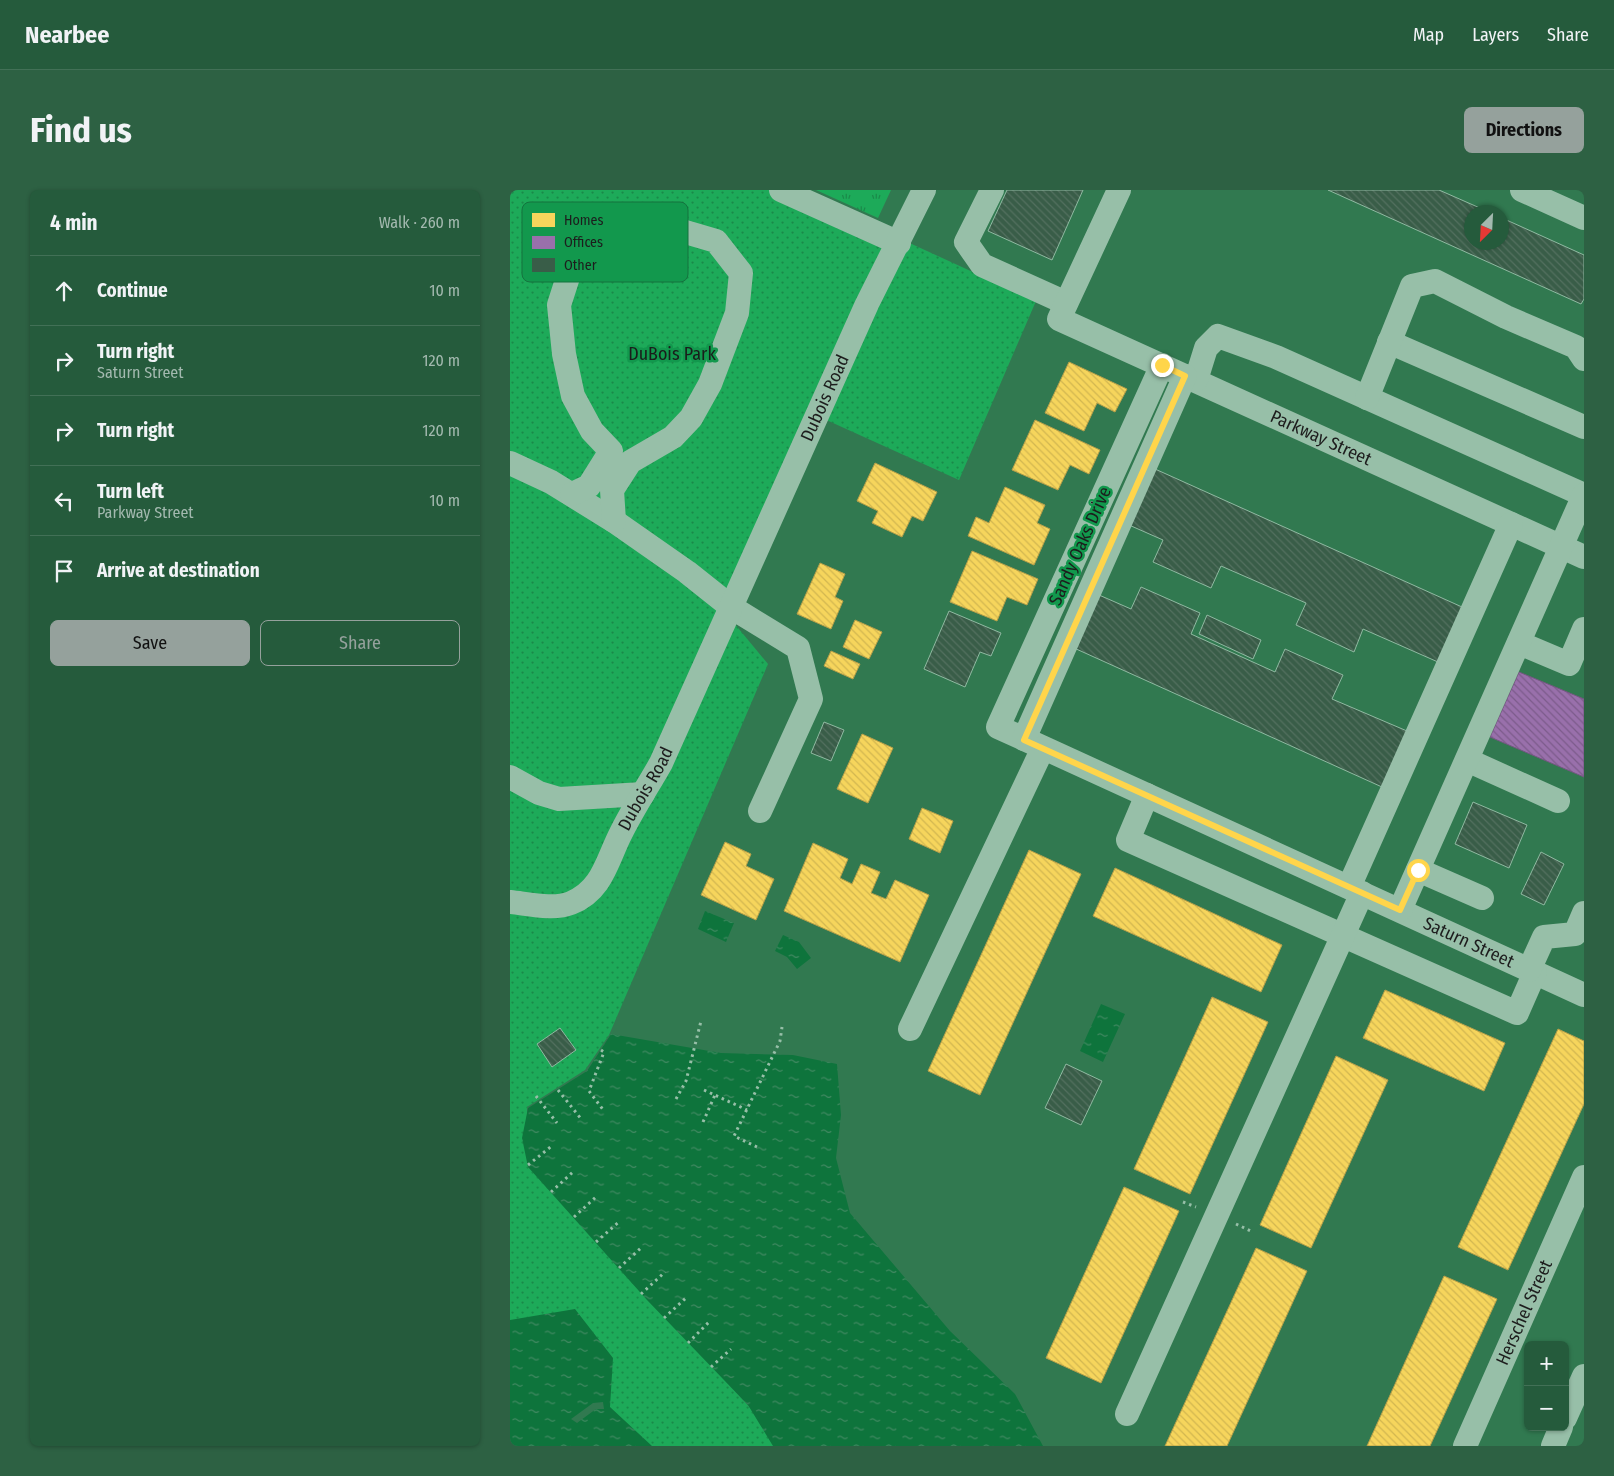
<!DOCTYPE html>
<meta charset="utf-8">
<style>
body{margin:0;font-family:"Fira Sans Condensed",sans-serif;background:#2d6143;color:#f1f3f6}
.controls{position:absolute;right:15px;bottom:15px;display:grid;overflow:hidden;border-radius:8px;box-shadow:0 1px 4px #0004}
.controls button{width:45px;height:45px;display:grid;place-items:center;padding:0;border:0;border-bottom:1px solid #427056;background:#255b3c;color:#f1f3f6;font:25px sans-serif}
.compass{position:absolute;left:954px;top:15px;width:45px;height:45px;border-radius:50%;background:#255b3c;box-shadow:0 1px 4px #0004;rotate:204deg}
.stop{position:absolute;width:15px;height:15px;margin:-11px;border:4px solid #ffd54a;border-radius:50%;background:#fff}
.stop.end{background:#ffd54a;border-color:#fff;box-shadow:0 1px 5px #0008}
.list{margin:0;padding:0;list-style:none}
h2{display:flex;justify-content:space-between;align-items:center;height:65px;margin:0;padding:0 20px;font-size:21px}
h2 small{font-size:16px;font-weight:400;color:#a3b9af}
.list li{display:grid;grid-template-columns:32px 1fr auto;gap:15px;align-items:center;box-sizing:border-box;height:70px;padding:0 20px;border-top:1px solid #427056}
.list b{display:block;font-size:19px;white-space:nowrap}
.list p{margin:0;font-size:16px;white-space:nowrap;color:#a3b9af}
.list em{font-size:16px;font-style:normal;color:#a3b9af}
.actions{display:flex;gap:10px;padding:15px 20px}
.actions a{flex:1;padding:11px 0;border:1px solid #95a19c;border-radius:8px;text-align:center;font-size:18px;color:#95a19c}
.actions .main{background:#95a19c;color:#111}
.icon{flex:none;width:28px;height:28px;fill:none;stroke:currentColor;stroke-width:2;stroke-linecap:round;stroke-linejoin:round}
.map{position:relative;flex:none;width:1074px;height:1256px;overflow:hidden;border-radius:8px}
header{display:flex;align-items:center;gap:30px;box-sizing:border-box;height:70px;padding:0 25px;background:#255b3c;border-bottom:1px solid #427056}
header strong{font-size:24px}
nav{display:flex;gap:28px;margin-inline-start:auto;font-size:18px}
.intro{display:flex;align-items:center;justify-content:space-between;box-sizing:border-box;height:120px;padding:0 30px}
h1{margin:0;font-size:35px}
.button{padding:12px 22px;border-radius:8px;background:#95a19c;color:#111;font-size:18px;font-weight:700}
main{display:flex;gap:30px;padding:0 30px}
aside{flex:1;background:#255b3c;border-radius:8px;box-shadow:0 1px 4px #0004}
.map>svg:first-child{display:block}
</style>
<header>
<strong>Nearbee</strong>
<nav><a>Map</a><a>Layers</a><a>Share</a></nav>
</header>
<div class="intro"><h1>Find us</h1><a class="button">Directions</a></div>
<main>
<aside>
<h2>4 min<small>Walk · 260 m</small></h2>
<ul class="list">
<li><svg class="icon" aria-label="ahead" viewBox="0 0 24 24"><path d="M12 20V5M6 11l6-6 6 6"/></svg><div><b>Continue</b></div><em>10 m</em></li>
<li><svg class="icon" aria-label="right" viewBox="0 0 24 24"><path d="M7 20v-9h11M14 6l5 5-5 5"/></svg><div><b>Turn right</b><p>Saturn Street</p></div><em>120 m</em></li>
<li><svg class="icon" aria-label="right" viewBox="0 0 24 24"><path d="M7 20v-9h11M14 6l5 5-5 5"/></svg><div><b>Turn right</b></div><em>120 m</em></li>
<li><svg class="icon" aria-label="left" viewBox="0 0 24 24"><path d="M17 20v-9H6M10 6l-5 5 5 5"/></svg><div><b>Turn left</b><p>Parkway Street</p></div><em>10 m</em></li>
<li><svg class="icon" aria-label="arrive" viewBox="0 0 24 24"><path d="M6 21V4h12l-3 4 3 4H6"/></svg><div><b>Arrive at destination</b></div></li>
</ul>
<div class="actions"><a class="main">Save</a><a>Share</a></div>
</aside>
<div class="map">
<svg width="1074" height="1256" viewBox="0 0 1074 1256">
<defs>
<pattern id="grass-tufts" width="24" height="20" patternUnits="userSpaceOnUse" patternTransform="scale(1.25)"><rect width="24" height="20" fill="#1daa59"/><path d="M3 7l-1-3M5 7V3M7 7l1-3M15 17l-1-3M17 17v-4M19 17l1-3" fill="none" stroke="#198a49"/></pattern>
<pattern id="park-dots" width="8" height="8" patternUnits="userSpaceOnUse" patternTransform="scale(1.25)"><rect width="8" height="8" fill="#1daa59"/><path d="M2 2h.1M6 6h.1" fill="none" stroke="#198a49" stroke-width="1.8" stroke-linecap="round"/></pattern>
<pattern id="water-ripples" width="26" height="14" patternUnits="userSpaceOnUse" patternTransform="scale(1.25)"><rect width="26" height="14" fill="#0e743c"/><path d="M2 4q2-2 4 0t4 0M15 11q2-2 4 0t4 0" fill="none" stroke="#428962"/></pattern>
<pattern id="homes-back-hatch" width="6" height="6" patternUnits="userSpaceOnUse" patternTransform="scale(1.25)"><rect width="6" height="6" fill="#f6d55c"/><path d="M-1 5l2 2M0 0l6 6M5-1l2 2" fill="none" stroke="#d2b650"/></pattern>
<pattern id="offices-back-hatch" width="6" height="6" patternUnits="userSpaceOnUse" patternTransform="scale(1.25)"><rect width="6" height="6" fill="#9970ab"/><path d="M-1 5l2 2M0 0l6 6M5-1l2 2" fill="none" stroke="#7c5b8b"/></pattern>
<pattern id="building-back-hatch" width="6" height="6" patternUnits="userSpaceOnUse" patternTransform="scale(1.25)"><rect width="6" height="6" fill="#395d48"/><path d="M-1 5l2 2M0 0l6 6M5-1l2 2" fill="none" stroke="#53705f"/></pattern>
</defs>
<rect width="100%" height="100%" fill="#317950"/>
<polygon fill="url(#grass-tufts)" points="306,0 381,0 368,28"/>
<polygon fill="url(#park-dots)" points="0,0 284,0 526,111 449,290 312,228 224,433 258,474 99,845 75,880 17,917 17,973 275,1256 139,1256 0,1180"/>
<g fill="url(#water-ripples)">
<polygon points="195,721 224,733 216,752 188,739"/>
<polygon points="273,745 289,752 301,768 287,779 277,767 265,761"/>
<polygon points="591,814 615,824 593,872 570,861"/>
<polygon points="101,844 211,863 283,865 327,874 331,925 326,968 340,1023 440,1141 505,1204 533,1256 263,1256 238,1215 137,1110 18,977 12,948 18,918 77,881"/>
<polygon points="65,1119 103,1168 100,1217 142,1256 0,1256 0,1130"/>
</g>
<polygon fill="#317950" points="93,1212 94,1219 86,1219 67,1233 61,1229 83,1213"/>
<g fill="url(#homes-back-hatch)" stroke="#b59e49">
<polygon points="559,172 617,199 605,222 587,213 574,241 535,223"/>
<polygon points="525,230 590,260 579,284 560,275 548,300 502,280"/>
<polygon points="365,273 427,302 413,331 402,326 392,347 362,333 368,321 347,311"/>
<polygon points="495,297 535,315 527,333 540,339 524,375 458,346 466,327 479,333"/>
<polygon points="462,361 528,389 517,415 497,407 487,431 440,412"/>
<polygon points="310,373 335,384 325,407 333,411 321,439 287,424"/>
<polygon points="345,430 372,442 359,469 333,457"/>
<polygon points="321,461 350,474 343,489 314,476"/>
<polygon points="352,544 383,558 358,613 327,599"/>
<polygon points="412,618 443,631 430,663 399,649"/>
<polygon points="215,652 241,664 236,676 264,689 246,730 191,705"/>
<polygon points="303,653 338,669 330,688 342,694 351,674 370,682 361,703 376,709 385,690 419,705 390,772 274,721"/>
<polygon points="519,660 571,684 470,905 418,881"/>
<polygon points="605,678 772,755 751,802 583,726"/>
<polygon points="875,800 995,853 974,901 853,848"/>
<polygon points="702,807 758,832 680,1004 624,979"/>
<polygon points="1048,839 1074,851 1074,914 998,1080 948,1057"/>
<polygon points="826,866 878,890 801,1058 750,1035"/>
<polygon points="614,997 669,1021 591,1193 536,1168"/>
<polygon points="746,1058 797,1081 717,1256 655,1256"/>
<polygon points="934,1086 987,1109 920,1256 857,1256"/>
</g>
<polygon fill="url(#offices-back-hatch)" stroke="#745780" points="1009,482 1074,509 1074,587 980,547"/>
<g fill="url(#building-back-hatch)" stroke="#8fb9a1">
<polygon points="497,0 573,0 542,70 478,41"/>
<polygon points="818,0 929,0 979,22 962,22 962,52 992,52 992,28 1074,65 1074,109 1071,114"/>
<polygon points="645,279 952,417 928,472 853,439 844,462 786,435 796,413 711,376 701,398 643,372 653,350 619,335"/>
<polygon points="631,397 690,423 681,444 765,482 775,459 833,485 822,509 897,541 872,597 564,458 589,405 621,419"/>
<polygon points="439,421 491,443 481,466 470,462 455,497 414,479"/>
<polygon points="697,425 751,450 743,469 689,444"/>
<polygon points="314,532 334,540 321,571 301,563"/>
<polygon points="963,612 1017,635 999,678 945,654"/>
<polygon points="1031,662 1054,674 1034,715 1011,704"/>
<polygon points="50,838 66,860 42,877 27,854"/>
<polygon points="556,874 592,891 571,935 535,918"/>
</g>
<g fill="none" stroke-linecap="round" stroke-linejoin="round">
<g stroke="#97bfa8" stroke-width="3" stroke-dasharray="2.5 4" stroke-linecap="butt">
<polyline points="91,860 94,862 79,901 94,921"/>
<polyline points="48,900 72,930"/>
<polyline points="194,900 237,920"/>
<polyline points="26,906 47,933"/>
<polyline points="166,909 176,891 191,831"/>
<polyline points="193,932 205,905"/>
<polyline points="247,957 224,946 270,851 272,837"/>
<polyline points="18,975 43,955"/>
<polyline points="41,1002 64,981"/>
<polyline points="673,1012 686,1017"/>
<polyline points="64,1027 87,1006"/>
<polyline points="726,1034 743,1042"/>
<polyline points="86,1052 110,1031"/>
<polyline points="109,1078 132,1057"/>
<polyline points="131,1104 155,1082"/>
<polyline points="154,1128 177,1107"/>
<polyline points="178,1153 199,1132"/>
<polyline points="201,1177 221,1159"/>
</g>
<g stroke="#97bfa8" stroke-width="24">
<polyline points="271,0 389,53"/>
<polyline points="482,0 456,52 472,75 556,113"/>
<path id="s1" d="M609,0l-60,129 525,238"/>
<polyline points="1012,0 1074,28"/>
<polyline points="879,152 1074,237"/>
<path id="s2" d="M652,175l-164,362 586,268"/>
<polyline points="686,190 696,158 708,146 766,167 1074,305"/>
<polyline points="857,208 902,96 925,91 996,127 1066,157 1074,169"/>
<polyline points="0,273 41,292 104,331 177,382 221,417 288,458 301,509 250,621"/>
<polyline points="62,304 79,296 101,261 82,241 63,206 54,164 49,115 66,62 110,35 155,36 206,51 231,83 227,123 200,194 181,228 163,247 120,272 102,300 104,331"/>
<polyline points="1009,453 1059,474 1074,439"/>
<polyline points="514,549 675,186"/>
<polyline points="957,570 1048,611"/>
<polyline points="0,587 29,603 49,609 133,604"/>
<polyline points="637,605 618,650 1007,823 1025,782"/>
<polyline points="908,680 972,708"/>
<polyline points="839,697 1001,334"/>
<path id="s3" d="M0,712c19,2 44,8 61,1 32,-13 36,-43 50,-70 12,-24 27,-47 40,-70l206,-459 57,-114"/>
<polyline points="890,720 1074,305"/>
<polyline points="1019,780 1034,747 1065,744 1074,723"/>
<polyline points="400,839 533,558"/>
<polyline points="617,1224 852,703"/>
<polyline points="1055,1228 1074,1186"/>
<path id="s4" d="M955,1256l119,-269"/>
<polyline points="1043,1256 1051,1237"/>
</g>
</g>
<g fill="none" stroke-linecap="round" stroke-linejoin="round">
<polyline stroke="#ffd54a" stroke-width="6" points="652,175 675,186 514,550 890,720 908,680"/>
</g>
<g text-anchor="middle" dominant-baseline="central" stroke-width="5" stroke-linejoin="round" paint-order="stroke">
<g font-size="18" fill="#1a1d1b" stroke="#12984d">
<text x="162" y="164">DuBois Park</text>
</g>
<g font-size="18" fill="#1d1d1d" stroke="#12984d">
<text stroke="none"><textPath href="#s3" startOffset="631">Dubois Road</textPath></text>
<text stroke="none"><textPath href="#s1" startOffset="430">Parkway Street</textPath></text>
<text transform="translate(570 356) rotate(-66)">Sandy Oaks Drive</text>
<text stroke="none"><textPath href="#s3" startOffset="201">Dubois Road</textPath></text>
<text stroke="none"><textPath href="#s2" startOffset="915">Saturn Street</textPath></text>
<text stroke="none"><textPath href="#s4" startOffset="146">Herschel Street</textPath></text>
</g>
</g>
<rect x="12" y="12" width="166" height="80" rx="8" fill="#12984d" stroke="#15733f" stroke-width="1"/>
<rect x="22" y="23" width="23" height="14" fill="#f6d55c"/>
<rect x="22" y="46" width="23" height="13" fill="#9970ab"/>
<rect x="22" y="68" width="23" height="14" fill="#395d48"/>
<g font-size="14" fill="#1d1d1d">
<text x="54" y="35">Homes</text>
<text x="54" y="57">Offices</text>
<text x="54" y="80">Other</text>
</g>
</svg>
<div class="controls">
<button>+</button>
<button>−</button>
</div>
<svg class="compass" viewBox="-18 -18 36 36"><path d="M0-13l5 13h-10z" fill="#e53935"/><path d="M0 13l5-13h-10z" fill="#a3b9af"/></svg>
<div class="stop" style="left:908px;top:680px"></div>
<div class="stop end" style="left:652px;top:175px"></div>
</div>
</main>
